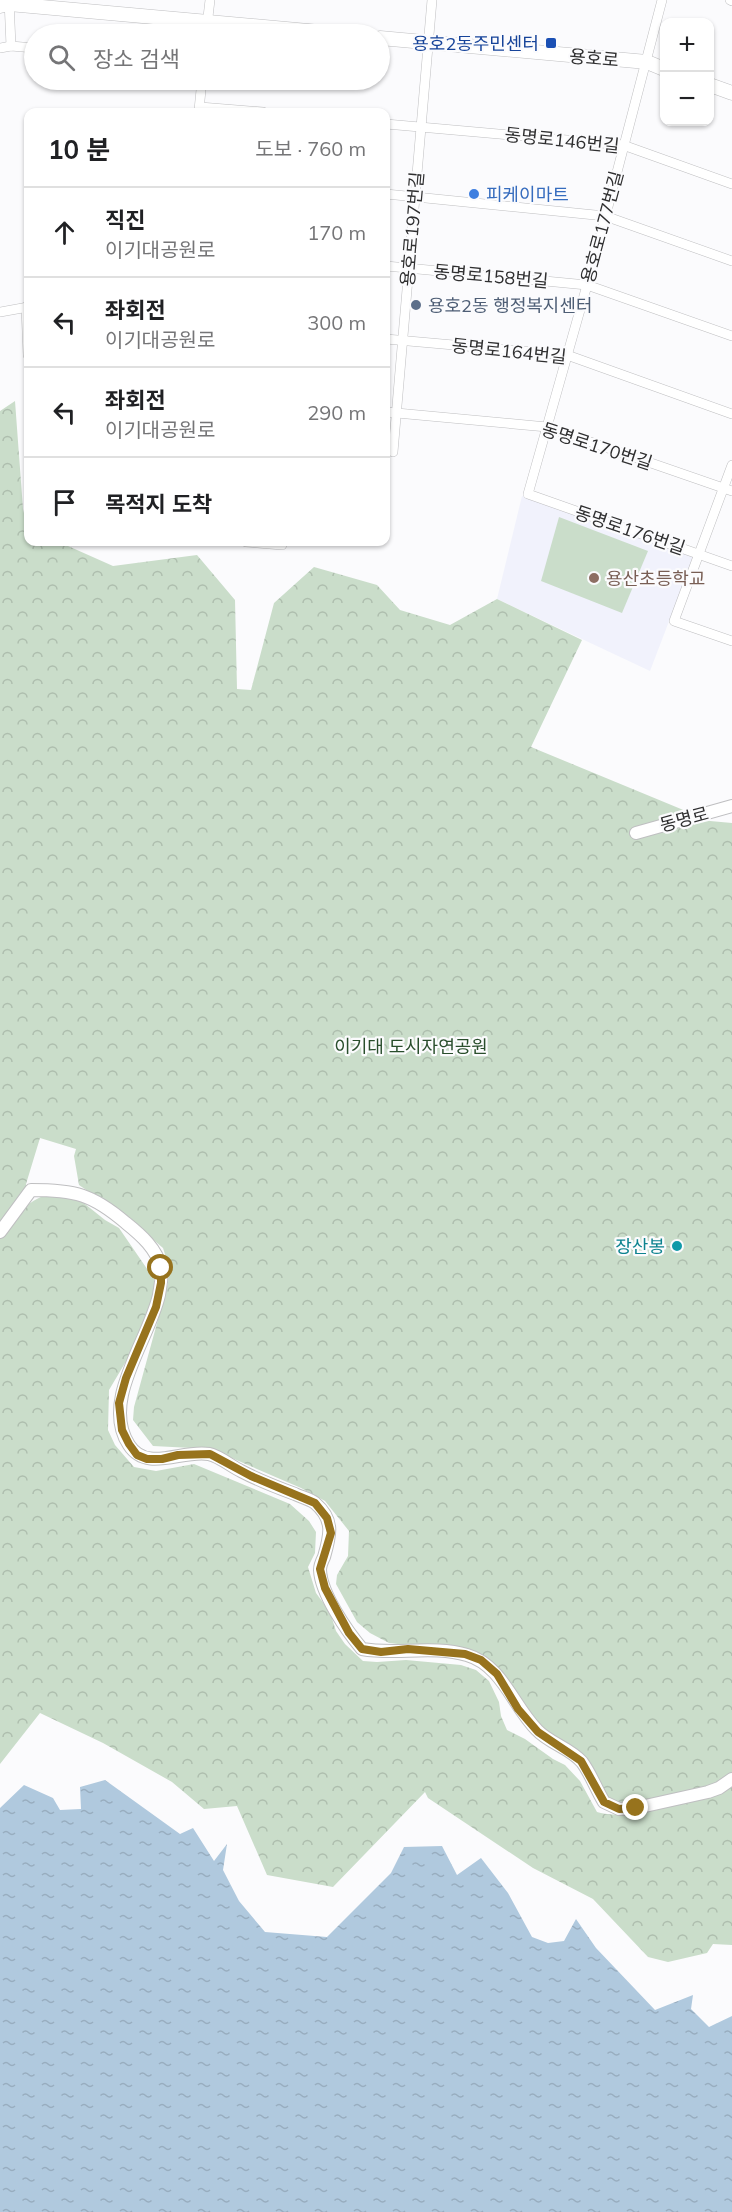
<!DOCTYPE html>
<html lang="ko">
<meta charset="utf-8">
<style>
body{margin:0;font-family:Mulish,"Noto Sans KR",sans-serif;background:#f2f2f2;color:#202124}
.controls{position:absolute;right:18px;top:18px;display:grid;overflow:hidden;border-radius:12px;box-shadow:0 2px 4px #0004}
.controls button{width:54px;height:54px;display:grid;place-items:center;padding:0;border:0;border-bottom:2px solid #e0e0e0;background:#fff;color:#202124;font:30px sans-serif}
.stop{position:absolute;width:18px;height:18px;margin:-14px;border:4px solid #97731d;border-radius:50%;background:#fff}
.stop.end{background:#97731d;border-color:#fff;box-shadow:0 2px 6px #0008}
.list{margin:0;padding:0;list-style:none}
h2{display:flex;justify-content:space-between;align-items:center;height:78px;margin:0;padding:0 24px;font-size:26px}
h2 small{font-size:20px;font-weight:400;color:#757577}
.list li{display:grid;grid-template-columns:39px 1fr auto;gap:18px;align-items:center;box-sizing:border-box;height:90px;padding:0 24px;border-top:2px solid #e0e0e0}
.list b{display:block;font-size:22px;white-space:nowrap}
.list p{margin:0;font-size:20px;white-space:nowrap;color:#757577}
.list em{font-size:20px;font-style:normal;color:#757577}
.icon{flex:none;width:33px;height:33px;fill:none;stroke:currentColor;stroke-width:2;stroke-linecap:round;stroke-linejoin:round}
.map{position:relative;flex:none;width:732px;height:2212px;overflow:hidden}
.search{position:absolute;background:#fff;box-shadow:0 2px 4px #0004;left:24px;top:24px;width:366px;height:66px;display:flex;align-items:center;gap:15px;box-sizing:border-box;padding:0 21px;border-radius:33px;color:#757577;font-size:22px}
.panel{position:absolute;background:#fff;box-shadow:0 2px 4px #0004;left:24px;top:108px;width:366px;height:438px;border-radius:12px}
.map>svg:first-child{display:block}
</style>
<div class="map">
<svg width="732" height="2212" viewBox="0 0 732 2212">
<defs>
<pattern id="forest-crowns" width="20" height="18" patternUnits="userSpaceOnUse" patternTransform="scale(1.5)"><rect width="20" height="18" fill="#caddca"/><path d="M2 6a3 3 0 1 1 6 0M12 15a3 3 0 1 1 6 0" fill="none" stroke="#aebeae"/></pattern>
<pattern id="water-ripples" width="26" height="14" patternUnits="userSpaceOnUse" patternTransform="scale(1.5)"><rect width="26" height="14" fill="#b0c9de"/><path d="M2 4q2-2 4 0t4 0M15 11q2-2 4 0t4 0" fill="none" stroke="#98adbf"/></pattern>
</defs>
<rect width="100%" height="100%" fill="#fbfbfd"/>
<polygon fill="#f1f2fc" points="522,496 694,556 650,671 497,599"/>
<g fill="url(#forest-crowns)">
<polygon points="15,401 23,509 28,529 28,542 59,542 113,566 197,555 235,600 237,689 251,690 274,603 314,567 377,585 400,610 450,625 497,599 582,640 531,747 710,821 732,823 732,1773 711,1786 639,1805 616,1803 608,1798 596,1777 537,1728 499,1673 440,1649 389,1643 370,1633 357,1622 336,1584 337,1575 348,1556 349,1531 325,1501 301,1488 211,1449 153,1446 133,1420 134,1407 168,1283 169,1267 163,1248 130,1220 79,1185 74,1156 76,1149 40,1138 26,1184 26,1192 0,1224 0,411"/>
<path d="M50,1194l30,6 25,20 14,8 35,51v15l-23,59 -22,37 -1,40 7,15 19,22 22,4 38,-7 96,40 19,17 7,11 -1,21 -7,14 8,26 14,19 6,19 9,13 18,17 14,1 29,-2 55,5 15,5 13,11 10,21 2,14 6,14 18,9 28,20 12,6 15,16 17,31c31,11 102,-18 135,-28v161l-19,-1 -6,9 -39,9 -20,-5 -55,-58 -60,-31 -105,-70 -3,-6 -92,95 -66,-12 -30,-69 -33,3 -32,-27 -69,-39 -63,-30 -40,51v-526c15,-19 25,-38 50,-44z"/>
</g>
<polygon fill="#caddca" points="559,517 648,551 622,613 541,581"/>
<polygon fill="url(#water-ripples)" points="105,1780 180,1834 193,1828 214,1861 227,1844 223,1870 239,1901 265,1932 327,1937 391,1873 404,1847 442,1846 457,1875 481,1858 508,1893 532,1937 548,1943 564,1941 576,1919 596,1948 655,2010 693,1995 691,2009 709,2027 732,2016 732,2212 0,2212 0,1808 24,1785 53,1798 60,1810 81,1809 80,1787"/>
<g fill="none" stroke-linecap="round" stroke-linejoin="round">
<g stroke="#bfbfc1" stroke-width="10">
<g id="minor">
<polyline points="9,0 11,46"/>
<polyline points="662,0 593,264 528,494 732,566"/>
<polyline points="730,0 732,1"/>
<polyline points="206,34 210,0"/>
<polyline points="0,48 11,46 34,48"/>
<polyline points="200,107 263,112"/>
<polyline points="199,110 202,80"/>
<polyline points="386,124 623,145 732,184"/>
<polyline points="386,194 605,216 732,261"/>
<polyline points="386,266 587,285 732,336"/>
<polyline points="26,307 28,355"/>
<polyline points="0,312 28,307"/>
<polyline points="386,339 567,355 732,414"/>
<polyline points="386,412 547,427 732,491"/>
<polyline points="393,452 432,0"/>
<polyline points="732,465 674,621 732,641"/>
<polyline points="246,542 282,545 283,542"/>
</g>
</g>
<g stroke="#bfbfc1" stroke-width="14">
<g id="tertiary">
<polyline points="636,833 732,806"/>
<path d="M0,1232l31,-42c44,0 61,4 95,33 15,12 31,26 35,45 2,9 -1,19 -2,27 -10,45 -59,106 -30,150 18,28 53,4 80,9 10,2 22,12 32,17 17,9 35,16 54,23 6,3 15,5 20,9 20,17 15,33 9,54 -2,4 -4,9 -4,13 1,24 27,61 42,79 34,6 71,-4 105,6 35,10 46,51 70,75 12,13 33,18 45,32 9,12 14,27 22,40l15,7 17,-1 72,-16 11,-4 13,-9"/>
</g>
</g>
<g stroke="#bfbfc1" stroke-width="15">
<g id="secondary">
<polyline points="0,6 9,4 341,34"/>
<polyline points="380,38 647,62 664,69"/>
<polyline points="710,85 732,93"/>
</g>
</g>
<use href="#minor" stroke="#fff" stroke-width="9"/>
<use href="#tertiary" stroke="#fff" stroke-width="12"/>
<use href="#secondary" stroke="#fff" stroke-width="14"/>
</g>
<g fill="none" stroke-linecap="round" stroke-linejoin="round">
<polyline stroke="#97731d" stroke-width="8" points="161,1268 161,1283 156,1307 126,1378 119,1403 122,1430 129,1444 137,1455 147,1459 162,1459 178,1455 210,1454 251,1476 315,1503 327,1518 331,1533 320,1569 325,1588 349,1633 362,1649 381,1652 408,1649 465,1654 481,1660 497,1674 518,1709 538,1732 581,1761 604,1802 619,1809 636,1808"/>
</g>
<rect fill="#1a4fb4" stroke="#fbfbfd" stroke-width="2" x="545" y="37" width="12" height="12" rx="3"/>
<circle fill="#3f7fe0" stroke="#fbfbfd" stroke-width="2" cx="474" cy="194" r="6"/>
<circle fill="#5c6f8a" stroke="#fbfbfd" stroke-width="2" cx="416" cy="305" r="6"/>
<circle fill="#8d6e63" stroke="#fbfbfd" stroke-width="2" cx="594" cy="578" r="6"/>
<circle fill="#0f9aa8" stroke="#fbfbfd" stroke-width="2" cx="677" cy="1246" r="6"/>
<g text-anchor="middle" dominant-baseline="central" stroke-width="4.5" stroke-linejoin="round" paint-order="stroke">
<g font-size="18" fill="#164399" stroke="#fbfbfd" text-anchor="end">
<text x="539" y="43">용호2동주민센터</text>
</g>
<g font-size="18" fill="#2f2f30" stroke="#fbfbfd">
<text transform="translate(594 58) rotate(5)">용호로</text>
<text transform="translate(562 140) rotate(6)">동명로146번길</text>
<text transform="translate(602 227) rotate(-75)">용호로177번길</text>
<text transform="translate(412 229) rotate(-85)">용호로197번길</text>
<text transform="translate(491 276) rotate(5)">동명로158번길</text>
<text transform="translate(509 351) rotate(6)">동명로164번길</text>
<text transform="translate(597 446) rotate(18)">동명로170번길</text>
<text transform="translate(630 530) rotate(19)">동명로176번길</text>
<text transform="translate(684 819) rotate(-15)">동명로</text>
</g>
<g font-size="18" fill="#366cbe" stroke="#fbfbfd" text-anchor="start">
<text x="486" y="194">피케이마트</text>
</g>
<g font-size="18" fill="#4e5e75" stroke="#fbfbfd" text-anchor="start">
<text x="428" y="305">용호2동 행정복지센터</text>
</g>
<g font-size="18" fill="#785e54" stroke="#fbfbfd" text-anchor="start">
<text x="606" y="578">용산초등학교</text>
</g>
<g font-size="18" fill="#294e2c" stroke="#fbfbfd">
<text x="411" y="1046">이기대 도시자연공원</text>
</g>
<g font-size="18" fill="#0d838f" stroke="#fbfbfd" text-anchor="end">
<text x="665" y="1246">장산봉</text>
</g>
</g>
</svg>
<div class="controls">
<button>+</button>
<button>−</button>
</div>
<div class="stop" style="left:161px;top:1268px"></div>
<div class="stop end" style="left:636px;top:1808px"></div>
<div class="search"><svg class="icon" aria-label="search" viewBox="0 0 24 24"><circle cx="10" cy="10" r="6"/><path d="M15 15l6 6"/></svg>장소 검색</div>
<section class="panel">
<h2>10 분<small>도보 · 760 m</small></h2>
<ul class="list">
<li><svg class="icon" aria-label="ahead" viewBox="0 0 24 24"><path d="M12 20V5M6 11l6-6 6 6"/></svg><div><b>직진</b><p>이기대공원로</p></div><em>170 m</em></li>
<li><svg class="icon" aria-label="left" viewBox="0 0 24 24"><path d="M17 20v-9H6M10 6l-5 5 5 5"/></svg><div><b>좌회전</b><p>이기대공원로</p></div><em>300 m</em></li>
<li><svg class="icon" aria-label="left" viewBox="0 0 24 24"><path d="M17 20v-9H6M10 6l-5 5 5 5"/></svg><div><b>좌회전</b><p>이기대공원로</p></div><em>290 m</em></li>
<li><svg class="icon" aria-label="arrive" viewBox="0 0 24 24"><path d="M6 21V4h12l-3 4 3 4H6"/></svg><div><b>목적지 도착</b></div></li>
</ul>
</section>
</div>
